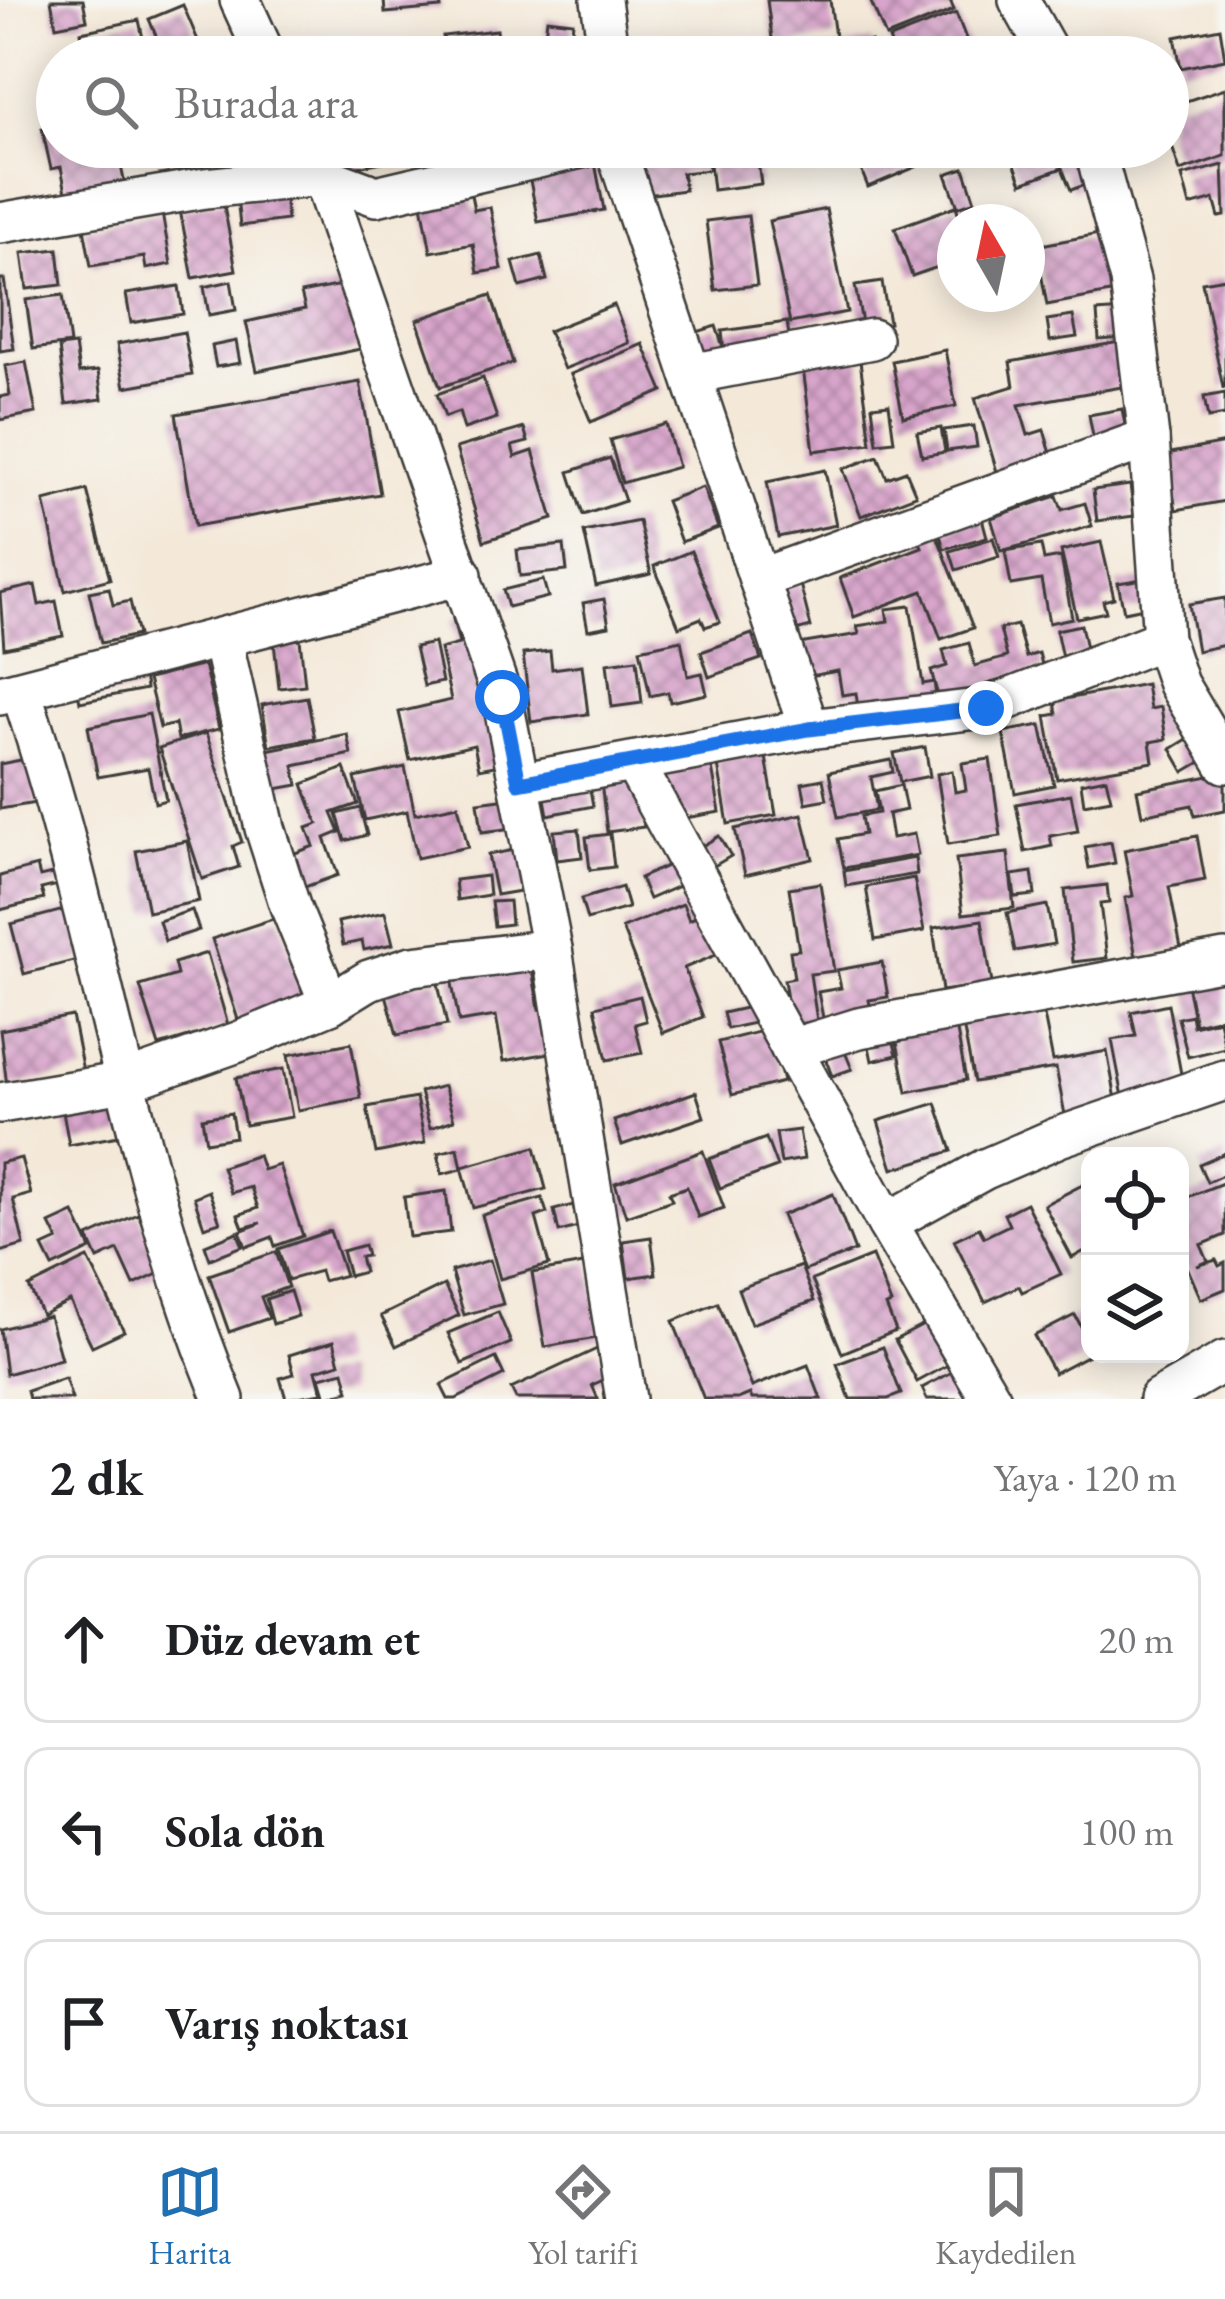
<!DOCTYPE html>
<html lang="tr">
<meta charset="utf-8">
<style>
body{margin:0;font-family:"EB Garamond",serif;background:#f6f6f6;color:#202124}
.controls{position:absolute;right:36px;bottom:36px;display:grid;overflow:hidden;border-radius:24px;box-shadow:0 6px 30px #0003}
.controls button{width:108px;height:108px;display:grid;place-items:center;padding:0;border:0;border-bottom:3px solid #e0e0e0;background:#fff;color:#202124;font:60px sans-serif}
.compass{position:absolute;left:937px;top:204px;width:108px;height:108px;border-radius:50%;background:#fff;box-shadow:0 6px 30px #0003;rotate:351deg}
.stop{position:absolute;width:36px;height:36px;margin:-27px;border:9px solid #1a73e8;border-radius:50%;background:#fff}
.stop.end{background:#1a73e8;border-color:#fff;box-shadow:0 3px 12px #0008}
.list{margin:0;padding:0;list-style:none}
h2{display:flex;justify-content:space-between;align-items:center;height:156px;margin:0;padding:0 48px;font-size:51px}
h2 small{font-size:39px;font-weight:400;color:#757577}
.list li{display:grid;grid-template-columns:78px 1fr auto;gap:36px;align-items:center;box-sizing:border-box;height:168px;margin:0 24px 24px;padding:0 24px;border:3px solid #e0e0e0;border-radius:24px}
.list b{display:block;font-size:45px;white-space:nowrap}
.list em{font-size:39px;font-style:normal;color:#757577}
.icon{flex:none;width:66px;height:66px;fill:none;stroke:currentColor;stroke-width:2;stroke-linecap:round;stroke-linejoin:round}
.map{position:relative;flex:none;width:1225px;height:1399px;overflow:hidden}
.search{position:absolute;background:#fff;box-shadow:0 6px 30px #0003;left:36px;right:36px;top:36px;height:132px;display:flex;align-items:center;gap:30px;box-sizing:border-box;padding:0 42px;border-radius:66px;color:#757577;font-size:45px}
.sheet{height:732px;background:#fff}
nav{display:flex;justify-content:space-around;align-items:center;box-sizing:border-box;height:168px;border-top:3px solid #e0e0e0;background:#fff;font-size:33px;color:#757577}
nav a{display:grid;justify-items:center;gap:6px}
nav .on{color:#1f6fb2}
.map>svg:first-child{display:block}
</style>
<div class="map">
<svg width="1225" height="1399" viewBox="0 0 1225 1399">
<defs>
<pattern id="building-cross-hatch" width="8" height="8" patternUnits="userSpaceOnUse" patternTransform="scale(3)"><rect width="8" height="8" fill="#d8a4cb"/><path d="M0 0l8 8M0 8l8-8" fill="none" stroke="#ae85a4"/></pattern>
</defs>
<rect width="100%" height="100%" fill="#f6f6f2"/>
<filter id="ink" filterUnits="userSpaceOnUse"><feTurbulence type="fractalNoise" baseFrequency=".00833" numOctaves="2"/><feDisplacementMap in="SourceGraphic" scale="24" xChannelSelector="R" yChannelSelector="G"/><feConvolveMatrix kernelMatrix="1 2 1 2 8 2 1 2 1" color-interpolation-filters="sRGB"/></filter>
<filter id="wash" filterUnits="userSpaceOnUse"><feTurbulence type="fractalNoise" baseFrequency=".004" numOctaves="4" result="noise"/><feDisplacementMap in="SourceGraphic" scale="48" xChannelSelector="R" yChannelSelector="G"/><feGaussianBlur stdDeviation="2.7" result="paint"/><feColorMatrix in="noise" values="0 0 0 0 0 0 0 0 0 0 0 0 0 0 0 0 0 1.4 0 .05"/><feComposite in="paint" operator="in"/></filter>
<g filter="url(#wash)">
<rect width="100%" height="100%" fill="#f4e9d9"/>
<g id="blocks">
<g fill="url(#building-cross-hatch)">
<polygon points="51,0 83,0 87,20 56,26"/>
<polygon points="384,0 440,0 441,8 385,13"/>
<polygon points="767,0 830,0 835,37 773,46"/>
<polygon points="870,0 950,0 954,10 886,37"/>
<polygon points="183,5 205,57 165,57 149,19"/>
<polygon points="956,13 972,54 963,57 896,57 889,39"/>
<polygon points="547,19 573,22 569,57 542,57"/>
<polygon points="139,20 147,57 86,57 81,32"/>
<polygon points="1220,28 1225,59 1181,68 1175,37"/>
<polygon points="497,30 500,57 445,57 443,36"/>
<polygon points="871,41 875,57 806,57 806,55"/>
<polygon points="1225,88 1225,156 1180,171 1168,134 1168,107"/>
<polygon points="57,124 57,147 117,147 126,190 68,202 61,167 51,169 42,128"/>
<polygon points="221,147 272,147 278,169 230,181"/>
<polygon points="344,147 445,147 445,149 348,169"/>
<polygon points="647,147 706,147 709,170 682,173 685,190 637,196 632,155 648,153"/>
<polygon points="708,147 756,147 761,184 713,190"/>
<polygon points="852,147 908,147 916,167 868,187"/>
<polygon points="1023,147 1085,147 1098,180 1071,190 1062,168 1022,183 1010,152"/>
<polygon points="595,163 604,210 538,222 529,175"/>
<polygon points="1223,165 1225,216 1219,217 1214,199 1190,206 1182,176"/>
<polygon points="964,168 975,201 958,207 946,174"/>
<polygon points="470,190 474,210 490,207 502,269 478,273 473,244 431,252 421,199"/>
<polygon points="284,192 287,220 240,226 237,197"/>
<polygon points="223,201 236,270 193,278 180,210"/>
<polygon points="1016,201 1021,222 990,222 987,209"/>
<polygon points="956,206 961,222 955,222 955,261 912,276 895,228"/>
<polygon points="826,209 847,312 790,323 769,221"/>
<polygon points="162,213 171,264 146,269 144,257 91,266 84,228"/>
<polygon points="748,216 757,285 715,290 706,221"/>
<polygon points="1104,233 1115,292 1047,305 1036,246"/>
<polygon points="58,249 62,285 27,289 22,253"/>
<polygon points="541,255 547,280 520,287 513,262"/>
<polygon points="1225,278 1225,388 1223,388 1202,282"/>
<polygon points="0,279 4,279 14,349 0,351"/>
<polygon points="231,281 236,310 209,315 204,287"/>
<polygon points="882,282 889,323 863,328 855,286"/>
<polygon points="346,284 360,349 257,371 246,322 305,309 301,293"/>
<polygon points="179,286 183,314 131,323 126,294"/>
<polygon points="63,295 70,344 33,349 26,300"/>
<polygon points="491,295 513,363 440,387 417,320"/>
<polygon points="614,305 629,343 564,369 548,331"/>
<polygon points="1124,310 1126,338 1099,340 1097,312"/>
<polygon points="1073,316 1077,337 1050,341 1047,320"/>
<polygon points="787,322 790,343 724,352 722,331"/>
<polygon points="716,326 723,347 705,354 697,332"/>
<polygon points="184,332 192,375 125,387 117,344"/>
<polygon points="236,341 240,363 216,367 212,346"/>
<polygon points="1125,341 1133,385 1019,405 1028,435 1044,430 1052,457 998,475 975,398 1014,386 1010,362"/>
<polygon points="643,344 663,391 591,422 571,374"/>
<polygon points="75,345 79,373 98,371 102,399 66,404 59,347"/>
<polygon points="945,350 956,406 903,417 892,361"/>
<polygon points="859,353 871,443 814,451 802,361"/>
<polygon points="26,362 36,413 0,420 0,397 10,395 5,366"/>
<polygon points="483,378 497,418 464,429 459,412 445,417 437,394"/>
<polygon points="360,382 380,494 195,526 176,414"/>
<polygon points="1225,393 1225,415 1208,418 1204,397"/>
<polygon points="889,404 894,441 877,443 872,406"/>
<polygon points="1122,409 1127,436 1094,442 1089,415"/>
<polygon points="666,424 678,467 622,483 610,440"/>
<polygon points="974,426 977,447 947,451 944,430"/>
<polygon points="524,428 528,442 512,446 515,457 533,451 553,519 484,541 456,448"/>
<polygon points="941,428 945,452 922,456 917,432"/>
<polygon points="1225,443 1225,501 1176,510 1166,454"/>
<polygon points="878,456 887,478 906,471 916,495 861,516 843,469"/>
<polygon points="610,458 625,501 583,515 569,472"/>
<polygon points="825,470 836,525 778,537 767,482"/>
<polygon points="1130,485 1134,516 1097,521 1093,490"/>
<polygon points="703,487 718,528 681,542 666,501"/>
<polygon points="87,490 110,579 65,591 44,501"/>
<polygon points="1057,496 1062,510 1085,503 1092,526 1001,551 991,518"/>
<polygon points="982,518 987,537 944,549 939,531"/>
<polygon points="639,521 651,574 596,586 584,532"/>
<polygon points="934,528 973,628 941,639 923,591 854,617 840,578 922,547 917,535"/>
<polygon points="993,538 999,557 956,570 950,551"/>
<polygon points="1101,542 1114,598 1103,601 1106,612 1077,618 1061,551"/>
<polygon points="564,545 567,571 520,576 517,550"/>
<polygon points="1041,545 1044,560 1061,557 1072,618 1049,623 1041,580 1011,585 1005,551"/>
<polygon points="691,551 720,622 705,627 701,618 679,627 654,566"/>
<polygon points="1143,579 1149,607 1124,612 1118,583"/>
<polygon points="543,580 548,597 508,607 503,590"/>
<polygon points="800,584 811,627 781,635 770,591"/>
<polygon points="35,585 39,605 56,601 63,636 4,648 0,593"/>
<polygon points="109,588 113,605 130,601 138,635 101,643 89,592"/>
<polygon points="1225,598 1225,645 1197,651 1189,604"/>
<polygon points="604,599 609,626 588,630 583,603"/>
<polygon points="910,606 923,684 934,682 938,710 860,722 856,693 842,695 838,671 798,678 793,645 859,634 857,626 888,621 886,609"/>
<polygon points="476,613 510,763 479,769 474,745 410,760 399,712 451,700 440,649 459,644 453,619"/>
<polygon points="1017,625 1026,657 1039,653 1043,668 987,684 991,697 942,710 931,671 947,666 943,650 969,643 975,666 1007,657 1000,629"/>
<polygon points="1081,625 1087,653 1062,658 1056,630"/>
<polygon points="752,634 761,659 709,677 701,652"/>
<polygon points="300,639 305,685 279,688 274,642"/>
<polygon points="681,640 688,676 702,673 707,694 670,702 668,692 650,696 640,649"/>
<polygon points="434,643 442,682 424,686 415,647"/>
<polygon points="550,651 552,669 582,665 588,714 531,722 523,654"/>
<polygon points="637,659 642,703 612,707 607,663"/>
<polygon points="204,665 219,729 178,739 175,724 160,728 148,679"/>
<polygon points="144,674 146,689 80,702 77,687"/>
<polygon points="1146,684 1150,709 1161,707 1166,739 1150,742 1153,762 1057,779 1046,716 1057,714 1055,701"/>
<polygon points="307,697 315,738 269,746 262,705"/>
<polygon points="149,714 166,800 155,803 148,768 98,777 88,727"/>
<polygon points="1041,725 1054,785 1015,793 1003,732"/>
<polygon points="1202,730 1216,753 1184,772 1171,749"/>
<polygon points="206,733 242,842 233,846 239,867 202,879 159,748"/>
<polygon points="347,734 351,754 294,766 298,785 265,791 257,752"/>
<polygon points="925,747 930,776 900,782 894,753"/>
<polygon points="765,751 776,815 728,824 717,759"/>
<polygon points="41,756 36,803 0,809 0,764"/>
<polygon points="710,757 720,812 674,820 663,766"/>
<polygon points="990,759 1001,836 948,844 937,774 952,771 955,792 966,790 962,763"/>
<polygon points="891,760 893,772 871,777 877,810 838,817 829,772"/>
<polygon points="405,767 415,814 458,805 468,847 417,858 407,811 365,820 355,778"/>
<polygon points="650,767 642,813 644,827 607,832 600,774"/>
<polygon points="344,768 358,804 332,813 340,832 325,838 338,875 291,892 279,859 314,846 307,828 318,824 303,784"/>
<polygon points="587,773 593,806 548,815 542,782"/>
<polygon points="1225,773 1225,810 1195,816 1192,805 1142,815 1137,790"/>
<polygon points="1106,778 1111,799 1084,804 1081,783"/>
<polygon points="823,779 827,799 806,803 802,783"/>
<polygon points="901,785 906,810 888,814 892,838 914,834 918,855 844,868 838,839 864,834 861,816 879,813 875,791"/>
<polygon points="1071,794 1078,831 1050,836 1052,846 1025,852 1016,804"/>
<polygon points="516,797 521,827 482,832 478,802"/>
<polygon points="360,808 367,835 345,841 337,814"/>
<polygon points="802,814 813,859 745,875 735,829"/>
<polygon points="579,829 582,857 557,860 554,831"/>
<polygon points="610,834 614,867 590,870 586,837"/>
<polygon points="719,836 731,856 714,866 702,846"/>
<polygon points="1197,836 1205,880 1169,887 1181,948 1136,957 1125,898 1133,896 1124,850"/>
<polygon points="187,841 199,901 148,912 136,851"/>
<polygon points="1111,842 1115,863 1089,868 1085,847"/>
<polygon points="524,848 531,889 496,895 488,855"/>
<polygon points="1008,853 1014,908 963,914 956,859"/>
<polygon points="915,858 917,874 846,886 844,871"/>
<polygon points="680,860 690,881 649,899 640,878"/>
<polygon points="37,866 40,877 64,871 66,883 41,889 44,899 0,910 0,876"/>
<polygon points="1032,872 1035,895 1015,897 1012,875"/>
<polygon points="487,876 489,895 457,900 455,880"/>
<polygon points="914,878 924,931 875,940 866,887"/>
<polygon points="820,883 834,971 810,974 817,1021 791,1025 784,980 794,978 790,951 799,950 789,888"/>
<polygon points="1107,885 1109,903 1100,904 1107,958 1073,962 1065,890"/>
<polygon points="622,887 628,908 587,920 581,899"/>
<polygon points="509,901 511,924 494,926 491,902"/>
<polygon points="683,904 689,920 710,911 726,951 684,968 703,1017 663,1033 622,928"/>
<polygon points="1047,905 1054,944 1015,951 1007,913"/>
<polygon points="71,908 85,958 24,974 11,924"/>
<polygon points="192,910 199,930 165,941 159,921"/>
<polygon points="385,912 393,944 364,950 362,941 343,945 338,922"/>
<polygon points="279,917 306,1003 239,1023 212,939"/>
<polygon points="982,920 992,984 942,991 933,928"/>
<polygon points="207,953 228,1025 159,1046 140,986 177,975 174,963"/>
<polygon points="530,958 539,1009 553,1007 561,1051 504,1061 496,1016 459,1022 450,972"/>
<polygon points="882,962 888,997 869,1000 872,1014 824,1023 818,992 841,988 837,970"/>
<polygon points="1225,966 1225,1017 1195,1024 1185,975"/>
<polygon points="437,979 447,1025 397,1035 384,987"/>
<polygon points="640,996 646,1021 635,1024 642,1053 607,1060 595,1007"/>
<polygon points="1168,1004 1184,1090 1124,1102 1112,1040 1136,1036 1131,1012"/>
<polygon points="1042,1005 1053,1061 1107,1051 1118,1110 1066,1120 1056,1068 974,1082 962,1020"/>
<polygon points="754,1006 758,1022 727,1029 723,1013"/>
<polygon points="954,1015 966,1080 907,1092 894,1027"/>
<polygon points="1191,1015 1193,1026 1219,1020 1225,1048 1188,1057 1178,1018"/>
<polygon points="72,1016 83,1071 7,1086 0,1030"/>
<polygon points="890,1027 897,1055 872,1061 866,1032"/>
<polygon points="770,1029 783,1082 732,1095 718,1042"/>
<polygon points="840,1040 852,1069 832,1076 821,1047"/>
<polygon points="351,1043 361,1098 298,1110 288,1055"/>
<polygon points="283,1069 292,1117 245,1125 236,1078"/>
<polygon points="444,1086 454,1120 430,1128 420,1092"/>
<polygon points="696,1092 704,1117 622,1145 614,1121"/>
<polygon points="117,1096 124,1135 69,1145 62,1106"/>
<polygon points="416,1098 425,1143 376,1153 367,1107"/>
<polygon points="936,1103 952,1151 893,1169 878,1121"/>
<polygon points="231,1113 235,1137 206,1142 202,1118"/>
<polygon points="799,1130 804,1159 781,1163 776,1133"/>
<polygon points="766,1138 777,1167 720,1188 709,1159"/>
<polygon points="535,1147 546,1189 473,1208 462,1167"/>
<polygon points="458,1148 462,1169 442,1174 438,1153"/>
<polygon points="703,1151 724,1208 698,1217 687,1187 669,1193 672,1200 626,1216 615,1183"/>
<polygon points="1225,1153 1225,1174 1207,1182 1199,1164"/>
<polygon points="258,1155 263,1170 279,1165 303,1236 275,1246 272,1237 246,1247 240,1231 261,1223 243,1228 238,1215 258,1208 251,1187 231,1193 222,1167"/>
<polygon points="21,1158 31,1194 13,1199 24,1245 0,1252 0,1163"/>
<polygon points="1090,1181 1090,1248 1072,1258 1044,1205"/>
<polygon points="1225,1182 1225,1235 1201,1245 1208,1261 1197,1266 1216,1260 1219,1266 1225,1263 1225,1289 1201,1299 1188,1269 1180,1272 1180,1200"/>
<polygon points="209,1191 220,1222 204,1227 194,1197"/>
<polygon points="446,1191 451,1232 409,1237 404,1197"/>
<polygon points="833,1194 855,1251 804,1271 782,1215"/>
<polygon points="542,1198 547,1213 536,1217 549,1265 500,1279 482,1215"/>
<polygon points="1026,1203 1061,1274 1022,1292 1019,1286 985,1302 954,1240 979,1228 984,1237 1009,1225 1004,1214"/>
<polygon points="573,1205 578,1227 559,1232 554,1210"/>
<polygon points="74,1213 91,1249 53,1267 43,1247 58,1240 50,1224"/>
<polygon points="138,1214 164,1271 134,1285 118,1250 98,1259 88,1237"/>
<polygon points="330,1231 345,1275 323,1281 320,1271 288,1280 278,1249"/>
<polygon points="237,1232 243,1246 210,1259 205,1245"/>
<polygon points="651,1237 656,1274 628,1278 623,1241"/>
<polygon points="364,1245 367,1256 360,1257 364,1272 349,1276 342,1251"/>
<polygon points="276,1252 288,1287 261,1297 269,1318 229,1332 209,1275"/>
<polygon points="872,1256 891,1304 886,1306 896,1331 842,1353 812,1280"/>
<polygon points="88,1258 124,1331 92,1346 70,1301 42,1315 29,1287"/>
<polygon points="490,1260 503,1304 464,1315 451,1271"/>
<polygon points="589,1263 602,1337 545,1347 532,1273"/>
<polygon points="801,1266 814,1301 751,1324 738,1289"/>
<polygon points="444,1285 459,1315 396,1346 381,1316"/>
<polygon points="290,1291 298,1316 273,1324 266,1299"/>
<polygon points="718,1303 752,1387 808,1365 821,1399 752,1399 750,1394 738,1399 704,1399 673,1321"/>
<polygon points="498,1312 511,1343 462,1364 448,1333"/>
<polygon points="1075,1315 1090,1343 1090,1354 1054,1373 1034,1336"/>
<polygon points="49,1316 61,1359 6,1374 0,1329"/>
<polygon points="937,1318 959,1359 917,1382 895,1340"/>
<polygon points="334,1341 340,1363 316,1370 322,1393 286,1399 280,1378 294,1374 289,1355"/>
<polygon points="883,1347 901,1394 888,1399 850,1399 837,1364"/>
<polygon points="597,1349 610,1377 592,1385 598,1399 516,1399 511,1389"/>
<polygon points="496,1358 504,1375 456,1399 448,1399 441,1385"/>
<polygon points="964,1366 982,1399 927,1399 922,1388"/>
<polygon points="344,1371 349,1391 326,1397 320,1377"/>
<polygon points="65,1378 72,1399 29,1399 27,1391"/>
</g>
</g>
</g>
<g filter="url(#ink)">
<use href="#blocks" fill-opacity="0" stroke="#3c3b38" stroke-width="3"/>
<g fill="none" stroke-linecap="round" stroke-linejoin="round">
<g stroke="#3c3b38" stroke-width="44">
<g id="street">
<polyline points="240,0 266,57"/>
<polyline points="601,0 609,57"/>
<polyline points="1019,0 1051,57"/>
<polyline points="308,147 322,176 502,697 552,949 626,1399"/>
<polyline points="615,147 809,729"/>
<polyline points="1094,147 1130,280 1149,438 1163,639 1178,684 1225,763"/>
<polyline points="0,223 205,188 322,176 376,196 585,147"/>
<polyline points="691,374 872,339"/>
<polyline points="759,579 1149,438"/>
<polyline points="222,639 265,828 290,906 330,1004"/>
<path d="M21,692c79,232 109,480 203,707"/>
<polyline points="0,695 462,575"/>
<polyline points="634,763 887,1223 991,1399"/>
<polyline points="519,783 809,729 986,708 1163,639"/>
<polyline points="791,1049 859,1028 1225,960"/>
<polyline points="0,1103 125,1082 238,1042 330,1004 369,980 412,966 552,949"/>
<polyline points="887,1223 985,1169 1059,1137 1225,1080"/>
<polyline points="1159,1399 1225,1361"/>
</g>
</g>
<use href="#street" stroke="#fff" stroke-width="39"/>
</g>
</g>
<g fill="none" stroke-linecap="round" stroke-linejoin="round" filter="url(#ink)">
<polyline stroke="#1a73e8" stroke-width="15" points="502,697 519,783 809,729 986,708"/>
</g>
</svg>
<div class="controls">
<button><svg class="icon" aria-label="locate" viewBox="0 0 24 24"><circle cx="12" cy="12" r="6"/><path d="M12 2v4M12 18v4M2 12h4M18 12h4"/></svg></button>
<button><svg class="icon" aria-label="layers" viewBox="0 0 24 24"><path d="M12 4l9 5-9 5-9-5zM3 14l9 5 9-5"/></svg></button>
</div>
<svg class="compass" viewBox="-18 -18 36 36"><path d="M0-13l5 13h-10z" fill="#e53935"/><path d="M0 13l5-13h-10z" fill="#757577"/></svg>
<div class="stop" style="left:502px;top:697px"></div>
<div class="stop end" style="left:986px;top:708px"></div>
<div class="search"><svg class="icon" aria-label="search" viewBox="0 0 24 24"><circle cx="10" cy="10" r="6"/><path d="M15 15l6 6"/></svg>Burada ara</div>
</div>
<section class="sheet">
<h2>2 dk<small>Yaya · 120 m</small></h2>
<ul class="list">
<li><svg class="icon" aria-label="ahead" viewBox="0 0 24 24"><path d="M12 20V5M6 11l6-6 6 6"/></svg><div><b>Düz devam et</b></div><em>20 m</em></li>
<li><svg class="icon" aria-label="left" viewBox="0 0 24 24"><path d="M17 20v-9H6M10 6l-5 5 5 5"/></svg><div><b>Sola dön</b></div><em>100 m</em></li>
<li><svg class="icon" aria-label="arrive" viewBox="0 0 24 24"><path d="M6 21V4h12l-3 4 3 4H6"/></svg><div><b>Varış noktası</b></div></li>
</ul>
</section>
<nav>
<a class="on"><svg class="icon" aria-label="map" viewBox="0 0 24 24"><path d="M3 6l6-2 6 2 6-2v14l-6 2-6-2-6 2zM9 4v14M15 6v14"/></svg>Harita</a>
<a><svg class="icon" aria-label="directions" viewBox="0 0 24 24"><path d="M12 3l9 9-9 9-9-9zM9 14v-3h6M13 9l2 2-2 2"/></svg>Yol tarifi</a>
<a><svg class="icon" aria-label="saved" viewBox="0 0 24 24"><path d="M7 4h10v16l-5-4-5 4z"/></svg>Kaydedilen</a>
</nav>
